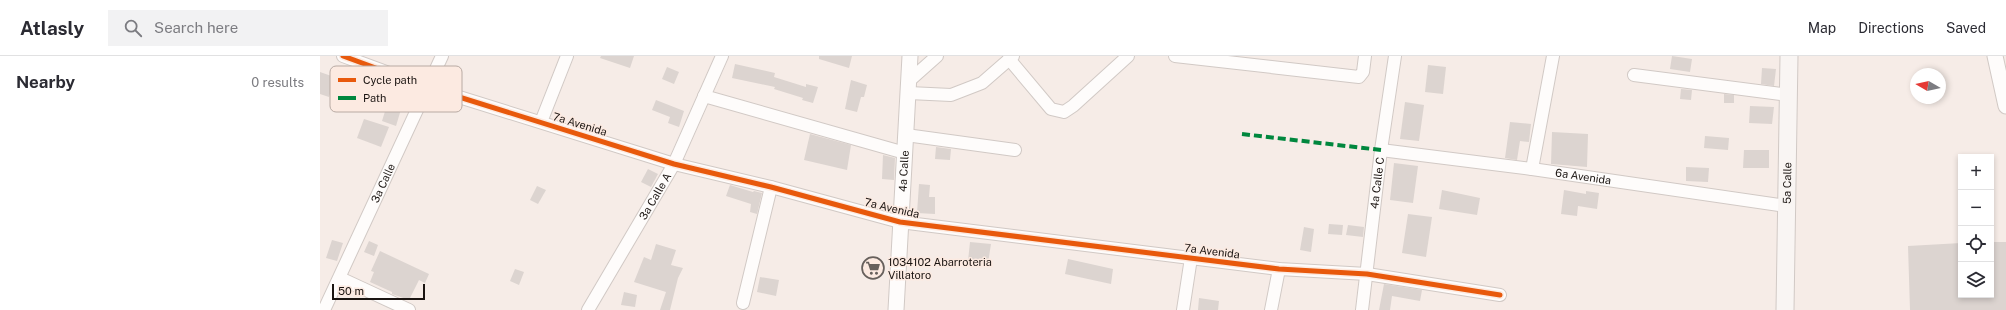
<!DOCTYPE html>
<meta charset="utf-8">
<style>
body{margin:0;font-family:"Public Sans",sans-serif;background:#f2f2f3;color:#2b2b33}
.controls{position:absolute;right:12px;bottom:12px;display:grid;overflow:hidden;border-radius:0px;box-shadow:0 2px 6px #0003}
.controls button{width:36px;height:36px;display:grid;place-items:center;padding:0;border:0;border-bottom:1px solid #e1e1e2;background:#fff;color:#2b2b33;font:20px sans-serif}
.compass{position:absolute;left:1590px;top:12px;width:36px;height:36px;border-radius:50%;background:#fff;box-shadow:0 2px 6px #0003;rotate:279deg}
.scale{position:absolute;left:12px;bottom:10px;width:93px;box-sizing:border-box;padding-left:4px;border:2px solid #1a1411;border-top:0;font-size:11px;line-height:14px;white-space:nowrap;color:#1a1411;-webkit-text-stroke:3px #fceae1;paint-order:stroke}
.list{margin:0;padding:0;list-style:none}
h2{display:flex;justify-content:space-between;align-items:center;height:52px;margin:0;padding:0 16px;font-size:17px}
h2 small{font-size:13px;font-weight:400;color:#7c7c81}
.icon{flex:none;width:22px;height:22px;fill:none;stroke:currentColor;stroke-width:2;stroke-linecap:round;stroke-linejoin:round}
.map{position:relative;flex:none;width:1686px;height:254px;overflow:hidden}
header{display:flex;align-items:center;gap:24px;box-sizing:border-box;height:56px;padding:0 20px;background:#fff;border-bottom:1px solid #e1e1e2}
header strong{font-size:19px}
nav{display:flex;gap:22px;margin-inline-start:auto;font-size:14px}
.search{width:280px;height:36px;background:#f2f2f3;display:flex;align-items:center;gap:10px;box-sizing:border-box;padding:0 14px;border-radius:0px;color:#7c7c81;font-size:15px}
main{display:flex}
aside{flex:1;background:#fff}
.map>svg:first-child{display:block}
</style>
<header>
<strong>Atlasly</strong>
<div class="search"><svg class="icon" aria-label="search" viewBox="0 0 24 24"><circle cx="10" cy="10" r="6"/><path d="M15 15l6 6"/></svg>Search here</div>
<nav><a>Map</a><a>Directions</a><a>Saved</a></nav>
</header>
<main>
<aside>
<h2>Nearby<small>0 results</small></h2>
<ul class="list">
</ul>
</aside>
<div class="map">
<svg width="1686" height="254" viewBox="0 0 1686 254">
<rect width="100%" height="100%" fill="#f6ece7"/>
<g fill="#dcd4d0">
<polygon points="281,0 314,0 310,12 280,2"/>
<polygon points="499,0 532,0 529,12 499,3"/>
<polygon points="1352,0 1372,3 1370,16 1350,13"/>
<polygon points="415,8 455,17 454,21 486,31 486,28 498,31 493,47 482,44 483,42 454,33 455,31 412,22"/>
<polygon points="1108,9 1126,11 1123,38 1105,36"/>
<polygon points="347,11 359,16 354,28 342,23"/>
<polygon points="1442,12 1456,13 1454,30 1441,28"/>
<polygon points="0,16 20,23 16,34 12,32 9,41 0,38"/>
<polygon points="531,24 547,29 544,41 541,41 537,56 525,53"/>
<polygon points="1361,33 1372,34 1371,44 1360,43"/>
<polygon points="71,36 85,40 76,70 62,65"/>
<polygon points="1404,38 1414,39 1414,47 1404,47"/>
<polygon points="336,44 364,55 359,71 348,67 350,61 332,54"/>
<polygon points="1085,46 1104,49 1099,85 1080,83"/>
<polygon points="1430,50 1454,51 1452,68 1429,67"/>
<polygon points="44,63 69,71 61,91 37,82"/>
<polygon points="1190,66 1211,68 1209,86 1200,85 1197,104 1185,102"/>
<polygon points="1232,76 1268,78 1267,111 1231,108"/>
<polygon points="490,78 531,89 527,114 484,104"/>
<polygon points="1385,80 1409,82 1408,94 1384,92"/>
<polygon points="616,91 631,93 630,104 615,103"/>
<polygon points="1424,94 1449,94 1449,112 1423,112"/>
<polygon points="563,99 575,102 574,124 562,123"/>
<polygon points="1074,107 1098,110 1093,147 1070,144"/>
<polygon points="1366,111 1389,112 1388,126 1366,125"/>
<polygon points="328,113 338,118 331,131 321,126"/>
<polygon points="599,128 610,129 609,141 615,141 615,158 597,157"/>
<polygon points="410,129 433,136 434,135 442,137 437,158 430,156 431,148 406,140"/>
<polygon points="217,130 226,134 218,148 210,144"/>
<polygon points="1122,134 1160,142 1157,159 1119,153"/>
<polygon points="1244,134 1266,138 1266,135 1279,137 1277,153 1258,150 1257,160 1241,158"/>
<polygon points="1088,158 1112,161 1106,201 1082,197"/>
<polygon points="1009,168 1023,169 1022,179 1008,178"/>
<polygon points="1028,169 1044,171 1043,181 1026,179"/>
<polygon points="984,171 994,173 991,196 980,194"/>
<polygon points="12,184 23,187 17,205 6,202"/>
<polygon points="49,185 58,189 54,200 44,196"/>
<polygon points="650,186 671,188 668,207 648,205"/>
<polygon points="1671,186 1686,186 1686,254 1590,254 1588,190 1641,187 1641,239 1671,239"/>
<polygon points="336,188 356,194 351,209 363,212 358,222 350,254 340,254 346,236 314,226 324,201 331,204"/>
<polygon points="60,195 109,218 105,227 99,224 89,244 72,238 72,236 50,226 54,216 51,215"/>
<polygon points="748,203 793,213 791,228 745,218"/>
<polygon points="195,213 204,216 199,229 190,225"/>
<polygon points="440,221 459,224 456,240 437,236"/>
<polygon points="1064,228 1102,234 1100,245 1072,240 1070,254 1059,254"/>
<polygon points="304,236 317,239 315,251 301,249"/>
<polygon points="879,242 899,245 898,254 878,254"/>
</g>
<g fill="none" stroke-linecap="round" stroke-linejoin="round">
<g stroke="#d1c9c5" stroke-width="14">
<g id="minor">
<polyline points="23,0 107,31 354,108 451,131 580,166 959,213 1047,218 1180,239"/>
<polyline points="855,0 1039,21 1043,16 1045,0"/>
<polyline points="689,3 731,53 744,56 753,50 808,0"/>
<polyline points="1314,19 1469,39"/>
<polyline points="590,24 617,0"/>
<polyline points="589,37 631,39 662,27 693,0"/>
<polyline points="384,40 585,97"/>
<polyline points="221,66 247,0"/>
<polyline points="586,79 695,94"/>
<path id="s1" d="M1061,94l151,19 254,37"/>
<polyline points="1212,113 1233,0"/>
<polyline points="20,222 89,254"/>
<polyline points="423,247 451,131"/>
<path id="s2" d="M4,254l118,-254"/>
<path id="s3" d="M268,254l86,-146 48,-108"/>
<polyline points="863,254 871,202"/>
<polyline points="951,254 959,213"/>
<path id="s4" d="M1042,254l19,-160 14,-94"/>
</g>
</g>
<g stroke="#d1c9c5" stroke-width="17">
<g id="tertiary">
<polyline points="1675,0 1686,50"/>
<path id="s5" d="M576,254l14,-254"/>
</g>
</g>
<g stroke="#d1c9c5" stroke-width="19">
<g id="secondary">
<path id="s6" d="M1465,254l4,-254"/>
</g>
</g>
<use href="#minor" stroke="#fefcfb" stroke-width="12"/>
<use href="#tertiary" stroke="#fefcfb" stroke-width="15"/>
<use href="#secondary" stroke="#f9f5f3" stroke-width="17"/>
<polyline stroke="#00873e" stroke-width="4" stroke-dasharray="8 4" stroke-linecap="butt" points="922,78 1061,94"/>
<g stroke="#fceae1" stroke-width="8">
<polyline id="cycleway" points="23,0 107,31 354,108 451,131 580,166 959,213 1047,218 1180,239"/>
</g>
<use href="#cycleway" stroke="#e8590c" stroke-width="5"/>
</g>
<defs>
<g id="supermarket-ring" transform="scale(1.15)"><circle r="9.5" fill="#fceae1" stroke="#67605c" stroke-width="1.5"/><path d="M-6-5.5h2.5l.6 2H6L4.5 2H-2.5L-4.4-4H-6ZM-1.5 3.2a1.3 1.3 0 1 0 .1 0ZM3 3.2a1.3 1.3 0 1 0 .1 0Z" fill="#67605c"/></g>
</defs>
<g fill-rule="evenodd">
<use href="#supermarket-ring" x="553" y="212"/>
</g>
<g text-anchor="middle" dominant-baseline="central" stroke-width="3" stroke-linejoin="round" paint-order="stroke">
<g font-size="11" fill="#1a1411" stroke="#fceae1">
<text transform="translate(260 68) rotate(17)">7a Avenida</text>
<text stroke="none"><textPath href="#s5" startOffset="139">4a Calle</textPath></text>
<text stroke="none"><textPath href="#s1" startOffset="204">6a Avenida</textPath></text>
<text stroke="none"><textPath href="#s2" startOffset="140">3a Calle</textPath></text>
<text stroke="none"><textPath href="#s4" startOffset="128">4a Calle C</textPath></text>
<text stroke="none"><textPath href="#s6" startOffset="127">5a Calle</textPath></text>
<text stroke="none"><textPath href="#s3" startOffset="132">3a Calle A</textPath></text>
<text transform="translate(572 152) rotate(13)">7a Avenida</text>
<text transform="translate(892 195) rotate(7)">7a Avenida</text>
</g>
<g font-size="11" fill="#1a1411" stroke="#fceae1" text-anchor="start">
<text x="568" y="206">1034102 Abarroteria<tspan x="568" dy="13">Villatoro</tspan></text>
</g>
</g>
<rect x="10" y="10" width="132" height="46" rx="6" fill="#fceae1" stroke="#b8aaa3" stroke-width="1"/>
<rect x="18" y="22" width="18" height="4" fill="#e8590c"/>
<rect x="18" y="40" width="18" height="4" fill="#00873e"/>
<g font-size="11" fill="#1a1411">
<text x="43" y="28">Cycle path</text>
<text x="43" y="46">Path</text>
</g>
</svg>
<div class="controls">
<button>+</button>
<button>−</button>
<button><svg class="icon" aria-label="locate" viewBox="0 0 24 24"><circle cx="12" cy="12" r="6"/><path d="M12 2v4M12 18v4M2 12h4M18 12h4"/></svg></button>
<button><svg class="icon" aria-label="layers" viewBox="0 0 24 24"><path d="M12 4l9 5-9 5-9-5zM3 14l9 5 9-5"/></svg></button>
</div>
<svg class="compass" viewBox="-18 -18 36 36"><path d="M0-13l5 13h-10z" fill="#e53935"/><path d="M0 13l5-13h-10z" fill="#7c7c81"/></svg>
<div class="scale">50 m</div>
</div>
</main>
